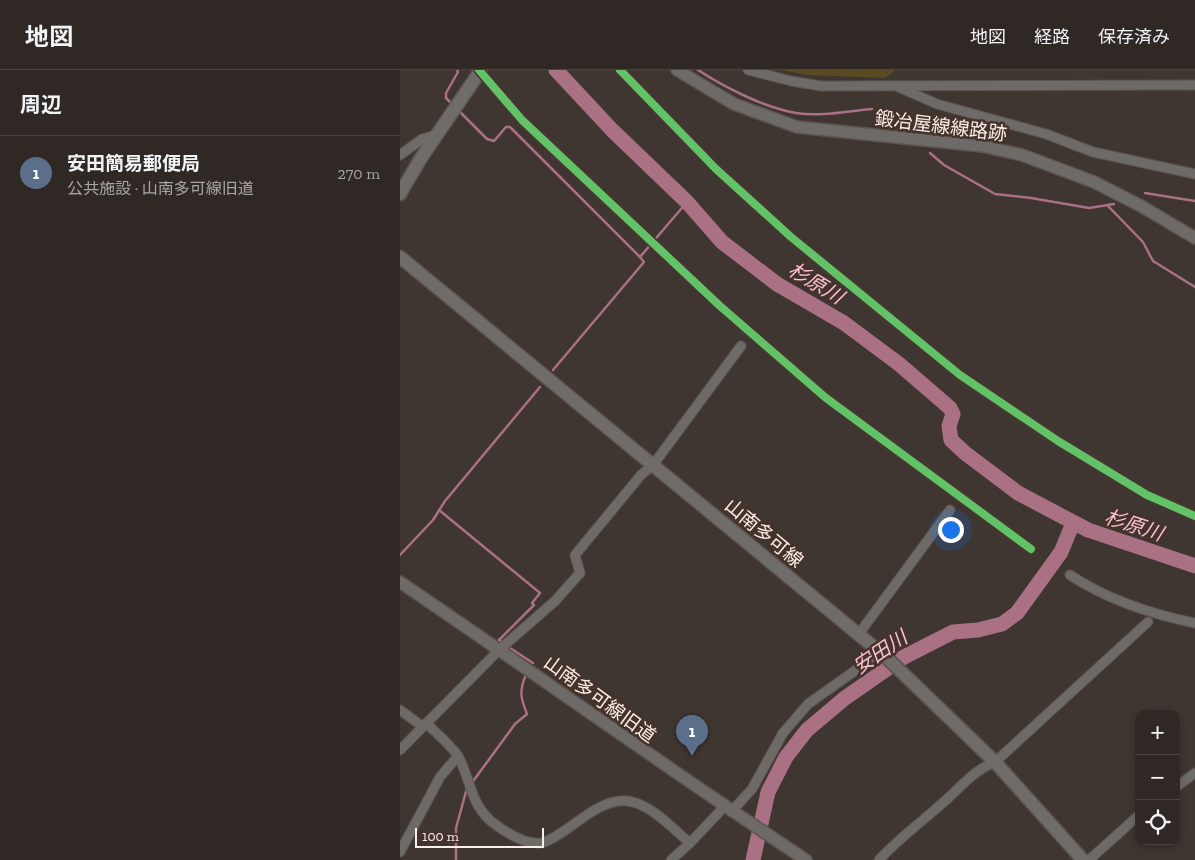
<!DOCTYPE html>
<html lang="ja">
<meta charset="utf-8">
<style>
body{margin:0;font-family:"Zilla Slab","Noto Sans JP",serif;background:#37302d;color:#f1f3f6}
.controls{position:absolute;right:15px;bottom:15px;display:grid;overflow:hidden;border-radius:10px;box-shadow:0 2px 8px #0003}
.controls button{width:45px;height:45px;display:grid;place-items:center;padding:0;border:0;border-bottom:1px solid #4a4442;background:#2f2825;color:#f1f3f6;font:25px sans-serif}
.scale{position:absolute;left:15px;bottom:12px;width:129px;box-sizing:border-box;padding-left:5px;border:2px solid #faeee9;border-top:0;font-size:14px;line-height:18px;white-space:nowrap;color:#faeee9;-webkit-text-stroke:4px #45332b;paint-order:stroke}
.you{position:absolute;left:550px;top:459px;width:18px;height:18px;margin:-12px;border:4px solid #fff;border-radius:50%;background:#1a73e8;box-shadow:0 0 0 8px #1a73e833}
.badge{display:grid;place-items:center;width:32px;height:32px;border-radius:50%;background:#b9ada9;color:#fff;font-size:16px;font-weight:700}
.pin{position:absolute;translate:-50% -41px;filter:drop-shadow(0 1px 2px #0008)}
.pin::after{content:'';position:absolute;top:26px;width:18px;height:15px;background:inherit;clip-path:polygon(0 0,100% 0,50% 100%)}
.list{margin:0;padding:0;list-style:none}
h2{display:flex;justify-content:space-between;align-items:center;height:65px;margin:0;padding:0 20px;font-size:21px}
h2 small{font-size:16px;font-weight:400;color:#a7a6a7}
.list li{display:grid;grid-template-columns:32px 1fr auto;gap:15px;align-items:center;box-sizing:border-box;height:75px;padding:0 20px;border-top:1px solid #4a4442}
.list b{display:block;font-size:19px;white-space:nowrap}
.list p{margin:0;font-size:16px;white-space:nowrap;color:#a7a6a7}
.list em{font-size:16px;font-style:normal;color:#a7a6a7}
.icon{flex:none;width:28px;height:28px;fill:none;stroke:currentColor;stroke-width:2;stroke-linecap:round;stroke-linejoin:round}
.map{position:relative;flex:none;width:795px;height:790px;overflow:hidden}
header{display:flex;align-items:center;gap:30px;box-sizing:border-box;height:70px;padding:0 25px;background:#2f2825;border-bottom:1px solid #4a4442}
header strong{font-size:24px}
nav{display:flex;gap:28px;margin-inline-start:auto;font-size:18px}
main{display:flex}
aside{flex:1;background:#2f2825}
.map>svg:first-child{display:block}
</style>
<header>
<strong>地図</strong>
<nav><a>地図</a><a>経路</a><a>保存済み</a></nav>
</header>
<main>
<aside>
<h2>周辺<small></small></h2>
<ul class="list">
<li><span class="badge" style="background:#5c6f8a">1</span><div><b>安田簡易郵便局</b><p>公共施設 · 山南多可線旧道</p></div><em>270 m</em></li>
</ul>
</aside>
<div class="map">
<svg width="795" height="790" viewBox="0 0 795 790">
<rect width="100%" height="100%" fill="#3f3531"/>
<polygon fill="#584b22" points="382,0 496,0 485,8 407,5"/>
<g fill="none" stroke-linecap="round" stroke-linejoin="round">
<g stroke="#aa7083" stroke-width="2.5">
<path d="M298,0c26,17 67,38 98,43 24,4 52,-2 76,-4"/>
<polyline points="53,35 46,28 46,23 58,2 57,0"/>
<polyline points="59,41 87,69 94,71 106,57 110,57 240,187"/>
<polyline points="530,83 544,95 595,124 631,128 689,138 714,134"/>
<polyline points="745,123 795,131"/>
<polyline points="708,136 743,172 753,191 795,217"/>
<polyline points="153,300 244,192 240,187 287,132"/>
<polyline points="39,440 140,523 132,533 134,535 99,570 103,573"/>
<polyline points="0,485 33,450 45,431 140,317"/>
<polyline points="107,576 133,593"/>
<path d="M71,714l44,-60 12,-10c-6,-15 -8,-22 -2,-37"/>
<polyline points="56,790 56,758 67,718"/>
</g>
<g stroke="#aa7083" stroke-width="15">
<polyline points="156,0 212,60 287,132 322,172 377,214 444,253 499,294 550,338 553,344 549,356 551,370 565,383 618,423 688,460 795,496"/>
<polyline points="353,790 368,722 386,687 407,660 445,628 504,587 553,562 578,560 602,554 617,543 661,482 673,453"/>
</g>
<g stroke="#5c534f" stroke-width="11">
<g id="minor">
<polyline points="79,0 122,50 320,236 426,328 631,479"/>
<polyline points="220,0 316,99 391,167 560,305 658,371 747,425 795,446"/>
<polyline points="348,0 391,11 421,16 795,15"/>
<polyline points="496,16 537,34 646,64 693,82 795,104"/>
<polyline points="0,85 22,69 36,65"/>
<path d="M670,505c38,25 80,39 125,48"/>
<polyline points="456,563 461,561 550,440"/>
<polyline points="0,640 23,657"/>
<path d="M26,653c10,10 24,21 32,33 13,23 12,51 38,69 11,8 29,20 45,18 3,0 7,-3 10,-4 24,-12 48,-41 77,-38 23,3 45,28 62,42"/>
<polyline points="0,680 99,580 155,531 180,503 175,485 241,405 253,395 341,276"/>
<polyline points="776,717 795,703"/>
<polyline points="331,742 352,719 383,663 408,634 480,583"/>
<polyline points="0,782 40,707 58,686"/>
<polyline points="271,790 290,773 324,737"/>
<path d="M479,790c21,-23 44,-39 67,-60 16,-14 28,-30 49,-38l153,-140"/>
<polyline points="689,790 739,745"/>
</g>
</g>
<g stroke="#5c534f" stroke-width="14">
<g id="tertiary">
<polyline points="277,0 334,34 397,57 582,76 622,85 694,112 741,136 795,168"/>
<path d="M0,512c136,92 269,188 406,278"/>
</g>
</g>
<g stroke="#5c534f" stroke-width="15">
<g id="secondary">
<polyline points="0,124 21,88 81,0"/>
<polyline points="0,187 486,587 595,692 683,790"/>
</g>
</g>
<use href="#minor" stroke="#6d6a67" stroke-width="9"/>
<use href="#tertiary" stroke="#6d6a67" stroke-width="11"/>
<use href="#secondary" stroke="#706c69" stroke-width="12"/>
<g stroke="#45332b" stroke-width="11">
<g id="cycleway">
<polyline points="79,0 122,50 320,236 426,328 631,479"/>
<polyline points="220,0 316,99 391,167 560,305 658,371 747,425 795,446"/>
</g>
</g>
<use href="#cycleway" stroke="#61c268" stroke-width="8"/>
</g>
<g text-anchor="middle" dominant-baseline="central" stroke-width="5" stroke-linejoin="round" paint-order="stroke">
<g font-size="19" fill="#faeee9" stroke="#45332b">
<text transform="translate(541 56) rotate(7)">鍛冶屋線線路跡</text>
<text transform="translate(364 463) rotate(40)">山南多可線</text>
<text transform="translate(200 629) rotate(36)">山南多可線旧道</text>
</g>
<g font-size="20" font-style="italic" fill="#fac2d3" stroke="#45332b">
<text transform="translate(416 213) rotate(31)">杉原川</text>
<text transform="translate(734 455) rotate(18)">杉原川</text>
<text transform="translate(480 582) rotate(-34)">安田川</text>
</g>
</g>
</svg>
<div class="controls">
<button>+</button>
<button>−</button>
<button><svg class="icon" aria-label="locate" viewBox="0 0 24 24"><circle cx="12" cy="12" r="6"/><path d="M12 2v4M12 18v4M2 12h4M18 12h4"/></svg></button>
</div>
<div class="scale">100 m</div>
<div class="you"></div>
<div class="pin badge" style="left:292px;top:686px;background:#5c6f8a">1</div>
</div>
</main>
